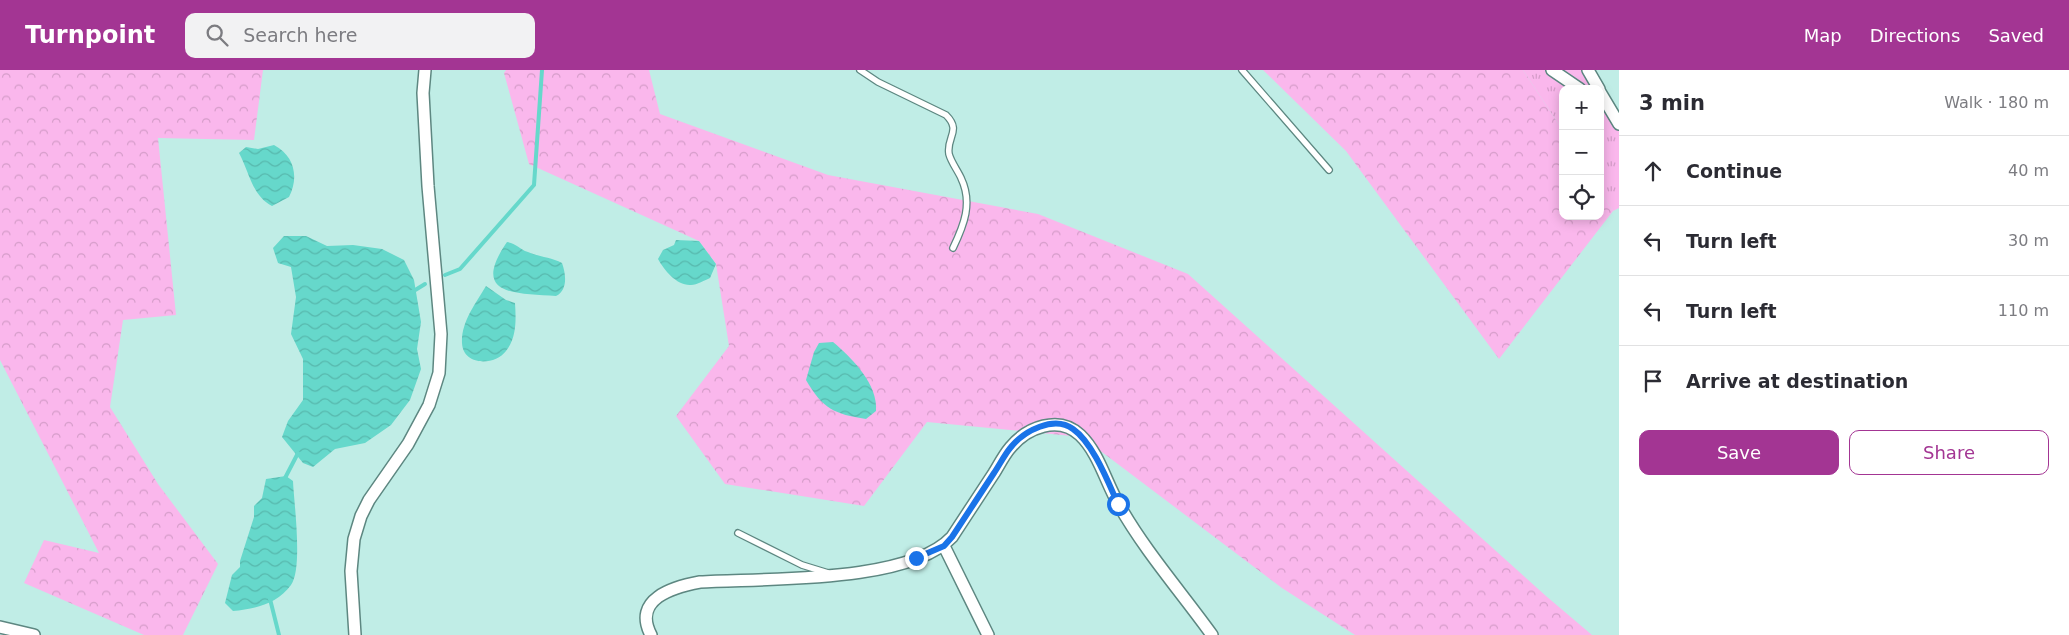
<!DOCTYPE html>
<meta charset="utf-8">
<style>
body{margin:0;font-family:"DejaVu Sans",sans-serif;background:#f2f2f3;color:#2b2b33}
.controls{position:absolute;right:15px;top:15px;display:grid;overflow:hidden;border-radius:10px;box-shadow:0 2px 12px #0003}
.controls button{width:45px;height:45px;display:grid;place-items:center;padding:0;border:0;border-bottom:1px solid #e1e1e2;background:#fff;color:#2b2b33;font:25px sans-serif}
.stop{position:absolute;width:15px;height:15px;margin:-11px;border:4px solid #1a73e8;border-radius:50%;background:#fff}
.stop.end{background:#1a73e8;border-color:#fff;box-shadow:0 1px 5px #0008}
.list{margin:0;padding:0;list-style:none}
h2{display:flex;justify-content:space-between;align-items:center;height:65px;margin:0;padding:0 20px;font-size:21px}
h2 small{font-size:16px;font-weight:400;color:#7c7c81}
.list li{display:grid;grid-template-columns:32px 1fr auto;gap:15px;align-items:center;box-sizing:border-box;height:70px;padding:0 20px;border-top:1px solid #e1e1e2}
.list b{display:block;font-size:19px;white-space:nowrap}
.list em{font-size:16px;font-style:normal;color:#7c7c81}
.actions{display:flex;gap:10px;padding:15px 20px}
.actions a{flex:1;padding:11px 0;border:1px solid #a33593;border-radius:10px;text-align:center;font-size:18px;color:#a33593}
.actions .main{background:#a33593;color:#fff}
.icon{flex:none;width:28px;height:28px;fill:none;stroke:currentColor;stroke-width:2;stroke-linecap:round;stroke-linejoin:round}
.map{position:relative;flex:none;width:1619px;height:565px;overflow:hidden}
header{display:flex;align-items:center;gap:30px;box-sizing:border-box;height:70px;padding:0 25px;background:#a33593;color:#fff}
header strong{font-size:24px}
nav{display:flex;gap:28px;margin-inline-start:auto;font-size:18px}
.search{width:350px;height:45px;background:#f2f2f3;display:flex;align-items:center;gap:12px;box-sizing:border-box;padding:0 18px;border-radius:10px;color:#7c7c81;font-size:19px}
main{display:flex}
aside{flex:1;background:#fff}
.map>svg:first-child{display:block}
</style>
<header>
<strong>Turnpoint</strong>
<div class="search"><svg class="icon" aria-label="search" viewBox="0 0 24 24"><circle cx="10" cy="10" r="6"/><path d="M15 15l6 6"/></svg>Search here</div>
<nav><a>Map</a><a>Directions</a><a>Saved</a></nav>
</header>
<main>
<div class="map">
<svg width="1619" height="565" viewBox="0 0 1619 565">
<defs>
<pattern id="grass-tufts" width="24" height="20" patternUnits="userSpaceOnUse" patternTransform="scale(1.25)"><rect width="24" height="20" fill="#fab7ec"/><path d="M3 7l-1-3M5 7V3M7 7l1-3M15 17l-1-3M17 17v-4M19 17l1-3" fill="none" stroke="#d59cc9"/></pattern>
<pattern id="forest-crowns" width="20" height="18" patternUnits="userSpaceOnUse" patternTransform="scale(1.25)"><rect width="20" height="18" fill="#fab7ec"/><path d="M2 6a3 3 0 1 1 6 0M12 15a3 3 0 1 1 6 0" fill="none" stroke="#d59cc9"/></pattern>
<pattern id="water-waves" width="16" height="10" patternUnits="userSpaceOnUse" patternTransform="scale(1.25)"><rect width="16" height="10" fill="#66d8cb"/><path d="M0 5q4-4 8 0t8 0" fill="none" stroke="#57b8ad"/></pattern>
</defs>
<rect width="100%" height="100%" fill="#c0ede6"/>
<g fill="url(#grass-tufts)">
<polygon points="1523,0 1584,0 1596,19 1563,19 1563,61"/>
<polygon points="1600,25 1619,56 1619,138 1613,141 1600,121"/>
</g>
<g fill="url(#forest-crowns)">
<polygon points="0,0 263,0 254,70 158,68 176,245 123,250 110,337 158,414 218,494 183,565 144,565 24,513 44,470 99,483 0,290"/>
<polygon points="506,0 649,0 660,44 828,105 1038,144 1188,204 1546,526 1592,565 1355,565 1282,518 1082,367 927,352 864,436 725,414 676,346 729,276 716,194 699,171 529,94 504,3"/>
<polygon points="1263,0 1523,0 1563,61 1563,146 1600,146 1600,121 1613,141 1499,289 1346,81"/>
</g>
<g fill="url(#water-waves)">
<path d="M274,75c21,11 25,33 15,52l-17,9c-20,-10 -23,-35 -33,-53l7,-6 12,2z"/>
<polygon points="284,166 306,166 327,176 353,175 382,179 404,190 414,210 421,252 417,279 421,299 410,330 391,355 365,373 335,379 313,397 303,393 282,367 288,351 303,330 303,289 291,264 296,227 291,197 278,193 273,178"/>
<path d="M676,170l23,1 17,23 -6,14c-5,2 -13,7 -19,7 -14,1 -27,-15 -33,-26l5,-9 11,-5z"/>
<path d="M507,172c9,1 12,7 21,10 11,5 23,5 34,11 4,11 6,27 -6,33 -41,-3 -86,0 -49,-54z"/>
<path d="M486,216l20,14 9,3c1,16 2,34 -9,48 -11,15 -43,15 -44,-8 -1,-21 14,-40 24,-57z"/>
<path d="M833,272c19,16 45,42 43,69l-10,8c-32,-5 -43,-10 -60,-39l8,-28 5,-9z"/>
<path d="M286,406l7,5c1,22 10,88 -2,104 -14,19 -36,24 -58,26l-8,-8 7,-28 8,-8v-6l14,-44v-11l8,-8 4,-19z"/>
</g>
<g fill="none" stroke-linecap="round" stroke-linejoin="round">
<g stroke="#66d8cb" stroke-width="4">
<polyline points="445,205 460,199 534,115 542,0"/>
<polyline points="412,222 425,214"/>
<polyline points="284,410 298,383"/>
<polyline points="270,529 279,565"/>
</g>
<g stroke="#5d8781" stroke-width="8">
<g id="lane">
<path d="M860,0l18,12 68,33c16,16 0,22 3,39 2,8 9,17 12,24 12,25 3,47 -8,70"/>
<polyline points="1242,0 1329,100"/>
<polyline points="738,463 802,495 828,503"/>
</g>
</g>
<g stroke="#5d8781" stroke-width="14">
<g id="street">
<polyline points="1552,0 1580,19"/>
<polyline points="1588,0 1599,19"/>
<polyline points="1600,22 1619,54"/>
<polyline points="944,476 988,565"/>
<polyline points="0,557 34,565"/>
<polyline points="355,565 351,501 354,469 361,446 369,430 408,374 429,335 439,303 441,264 428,116 423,23 425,0"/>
<path d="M651,565c-19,-36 22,-48 49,-53 63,-4 208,2 252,-45 14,-21 28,-43 42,-64 5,-8 10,-18 16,-25 17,-21 49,-33 70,-13 19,18 26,48 39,70 26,46 62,87 93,130"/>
</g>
</g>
<use href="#lane" stroke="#fff" stroke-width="5.5"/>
<use href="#street" stroke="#fff" stroke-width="11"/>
</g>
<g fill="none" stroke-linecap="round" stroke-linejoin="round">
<path stroke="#1a73e8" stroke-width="6" d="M916,488l28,-12 8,-9c14,-21 28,-43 42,-64 6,-9 11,-19 17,-26 13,-16 43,-32 62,-18 20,14 35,53 45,75"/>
</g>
</svg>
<div class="controls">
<button>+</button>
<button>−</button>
<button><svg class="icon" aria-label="locate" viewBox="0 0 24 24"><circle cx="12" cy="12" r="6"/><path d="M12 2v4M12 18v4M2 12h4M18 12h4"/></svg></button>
</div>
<div class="stop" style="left:1118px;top:434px"></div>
<div class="stop end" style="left:916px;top:488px"></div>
</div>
<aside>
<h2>3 min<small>Walk · 180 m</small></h2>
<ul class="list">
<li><svg class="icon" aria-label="ahead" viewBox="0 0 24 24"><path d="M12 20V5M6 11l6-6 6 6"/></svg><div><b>Continue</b></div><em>40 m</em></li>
<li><svg class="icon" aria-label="left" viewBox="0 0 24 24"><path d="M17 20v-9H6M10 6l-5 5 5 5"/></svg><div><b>Turn left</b></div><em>30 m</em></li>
<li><svg class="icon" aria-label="left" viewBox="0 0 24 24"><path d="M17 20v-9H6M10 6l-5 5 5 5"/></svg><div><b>Turn left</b></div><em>110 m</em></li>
<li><svg class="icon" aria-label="arrive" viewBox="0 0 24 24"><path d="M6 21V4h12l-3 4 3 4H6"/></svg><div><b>Arrive at destination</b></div></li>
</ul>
<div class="actions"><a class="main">Save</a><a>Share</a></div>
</aside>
</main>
